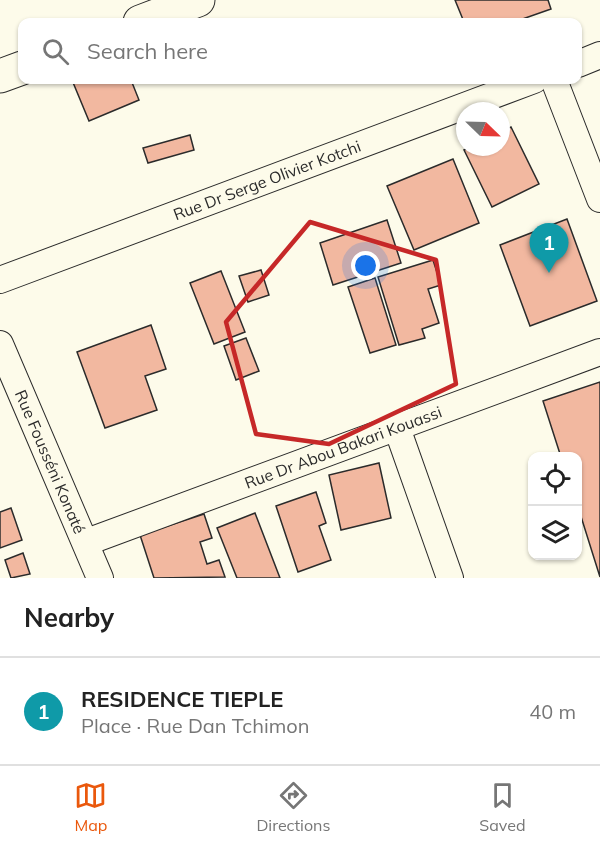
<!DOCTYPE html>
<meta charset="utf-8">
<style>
body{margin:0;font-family:Mulish,sans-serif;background:#f2f2f2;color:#222}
.controls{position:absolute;right:18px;bottom:18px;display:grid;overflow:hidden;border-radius:12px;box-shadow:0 2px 4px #0004}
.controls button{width:54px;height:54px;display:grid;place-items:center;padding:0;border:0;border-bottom:2px solid #e0e0e0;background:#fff;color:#222;font:30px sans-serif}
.compass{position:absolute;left:456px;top:102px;width:54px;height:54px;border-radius:50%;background:#fff;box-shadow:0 2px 4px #0004;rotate:113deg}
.you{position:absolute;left:366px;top:266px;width:21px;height:21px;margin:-15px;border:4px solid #fff;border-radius:50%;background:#1a73e8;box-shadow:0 0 0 9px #1a73e833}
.badge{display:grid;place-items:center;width:39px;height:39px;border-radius:50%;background:#ea580c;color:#fff;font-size:20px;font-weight:700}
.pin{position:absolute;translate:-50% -50px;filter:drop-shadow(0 2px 3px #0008)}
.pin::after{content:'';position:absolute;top:32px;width:21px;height:18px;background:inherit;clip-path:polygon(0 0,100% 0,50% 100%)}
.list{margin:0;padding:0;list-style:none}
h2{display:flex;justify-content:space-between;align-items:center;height:78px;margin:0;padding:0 24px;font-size:26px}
h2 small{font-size:20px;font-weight:400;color:#767676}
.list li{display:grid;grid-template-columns:39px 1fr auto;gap:18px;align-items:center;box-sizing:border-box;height:108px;padding:0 24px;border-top:2px solid #e0e0e0}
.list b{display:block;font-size:22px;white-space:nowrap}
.list p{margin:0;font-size:20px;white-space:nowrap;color:#767676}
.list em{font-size:20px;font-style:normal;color:#767676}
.icon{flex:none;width:33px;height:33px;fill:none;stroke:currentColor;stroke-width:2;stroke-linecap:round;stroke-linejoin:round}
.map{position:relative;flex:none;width:600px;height:578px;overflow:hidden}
.search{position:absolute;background:#fff;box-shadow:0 2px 4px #0004;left:18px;right:18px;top:18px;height:66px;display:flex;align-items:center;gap:15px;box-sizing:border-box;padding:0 21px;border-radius:12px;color:#767676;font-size:22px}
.sheet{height:186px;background:#fff}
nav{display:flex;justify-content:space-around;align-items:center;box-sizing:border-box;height:84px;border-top:2px solid #e0e0e0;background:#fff;font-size:16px;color:#767676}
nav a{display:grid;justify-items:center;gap:3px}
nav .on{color:#ea580c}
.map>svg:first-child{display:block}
</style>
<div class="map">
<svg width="600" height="578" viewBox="0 0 600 578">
<rect width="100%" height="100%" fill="#fdfbea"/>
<g fill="#f2b8a0" stroke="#2b2b2b" stroke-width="1.5">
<polygon points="455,0 548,0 551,9 514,22 464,22"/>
<polygon points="72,80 131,80 139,100 89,121"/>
<polygon points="511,127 539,184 492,207 464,150 471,147 501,147 501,132"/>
<polygon points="190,135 194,150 148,163 143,148"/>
<polygon points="453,159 479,223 414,250 387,186"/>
<polygon points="567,219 597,301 530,326 500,245"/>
<polygon points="387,220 401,263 333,285 320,243"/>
<polygon points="433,260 441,285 428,289 439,323 422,329 425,338 399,345 378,277"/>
<polygon points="261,270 269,295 248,302 239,276"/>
<polygon points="221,271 245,332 214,344 190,283"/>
<polygon points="375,278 396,345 370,353 348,287"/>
<polygon points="151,325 166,369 145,376 157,410 105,428 77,352"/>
<polygon points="246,338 259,371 236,380 224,346"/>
<polygon points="600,382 600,577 578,507 578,457 561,457 543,401"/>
<polygon points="379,463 391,518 341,530 329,475"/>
<polygon points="316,492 326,523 319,526 331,560 298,572 276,506"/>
<polygon points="11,508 22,540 0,548 0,512"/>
<polygon points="255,513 280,578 237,578 217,528"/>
<polygon points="204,514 212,538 200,542 207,564 219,560 225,577 154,578 140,535"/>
<polygon points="23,553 30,574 11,578 5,560"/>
</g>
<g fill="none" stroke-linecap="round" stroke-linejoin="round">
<g stroke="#2b2b2b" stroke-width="28">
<g id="street">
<polyline points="578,64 600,55"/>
<polyline points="554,80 600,199"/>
<path id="s1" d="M0,280l534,-200"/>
<path id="s2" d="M0,344l100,234"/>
<polyline points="397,428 450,578"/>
<path id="s3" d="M87,542l513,-190"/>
</g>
</g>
<g stroke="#2b2b2b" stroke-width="35">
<g id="secondary">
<polyline points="140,22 198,0"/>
<polyline points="0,76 22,68"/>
</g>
</g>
<use href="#street" stroke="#fdfbea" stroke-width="26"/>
<use href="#secondary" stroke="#fdfbea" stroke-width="33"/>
</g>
<path fill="none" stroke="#c62828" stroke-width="4.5" stroke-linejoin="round" d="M310,222l126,38 20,124 -127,60 -73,-10 -30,-112z"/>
<g text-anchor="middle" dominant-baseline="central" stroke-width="4.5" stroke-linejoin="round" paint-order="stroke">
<g font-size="16" fill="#2b2b2b" stroke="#fdfbea">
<text stroke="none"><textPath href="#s1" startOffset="285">Rue Dr Serge Olivier Kotchi</textPath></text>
<text stroke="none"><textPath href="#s3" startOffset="273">Rue Dr Abou Bakari Kouassi</textPath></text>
<text stroke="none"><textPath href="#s2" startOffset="128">Rue Fousséni Konaté</textPath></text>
</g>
</g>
</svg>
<div class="controls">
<button><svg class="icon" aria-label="locate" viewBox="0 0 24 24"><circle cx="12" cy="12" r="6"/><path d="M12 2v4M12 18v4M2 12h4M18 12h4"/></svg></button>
<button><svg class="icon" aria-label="layers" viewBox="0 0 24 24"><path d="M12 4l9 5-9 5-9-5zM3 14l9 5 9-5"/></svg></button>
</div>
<svg class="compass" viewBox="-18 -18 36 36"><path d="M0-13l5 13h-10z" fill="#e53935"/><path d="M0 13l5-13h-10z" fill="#767676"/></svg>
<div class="you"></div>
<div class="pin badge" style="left:549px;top:273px;background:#0f9aa8">1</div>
<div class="search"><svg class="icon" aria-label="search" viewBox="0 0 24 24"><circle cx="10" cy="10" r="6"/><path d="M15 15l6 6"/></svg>Search here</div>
</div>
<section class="sheet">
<h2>Nearby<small></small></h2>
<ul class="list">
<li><span class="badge" style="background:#0f9aa8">1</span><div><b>RESIDENCE TIEPLE</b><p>Place · Rue Dan Tchimon</p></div><em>40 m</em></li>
</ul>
</section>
<nav>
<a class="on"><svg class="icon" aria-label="map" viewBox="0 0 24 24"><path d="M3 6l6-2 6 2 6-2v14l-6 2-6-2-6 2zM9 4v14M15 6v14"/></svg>Map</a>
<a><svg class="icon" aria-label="directions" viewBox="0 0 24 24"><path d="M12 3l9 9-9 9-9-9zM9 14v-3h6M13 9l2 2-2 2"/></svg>Directions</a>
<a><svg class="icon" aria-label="saved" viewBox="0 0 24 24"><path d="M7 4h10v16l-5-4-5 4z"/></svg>Saved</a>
</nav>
